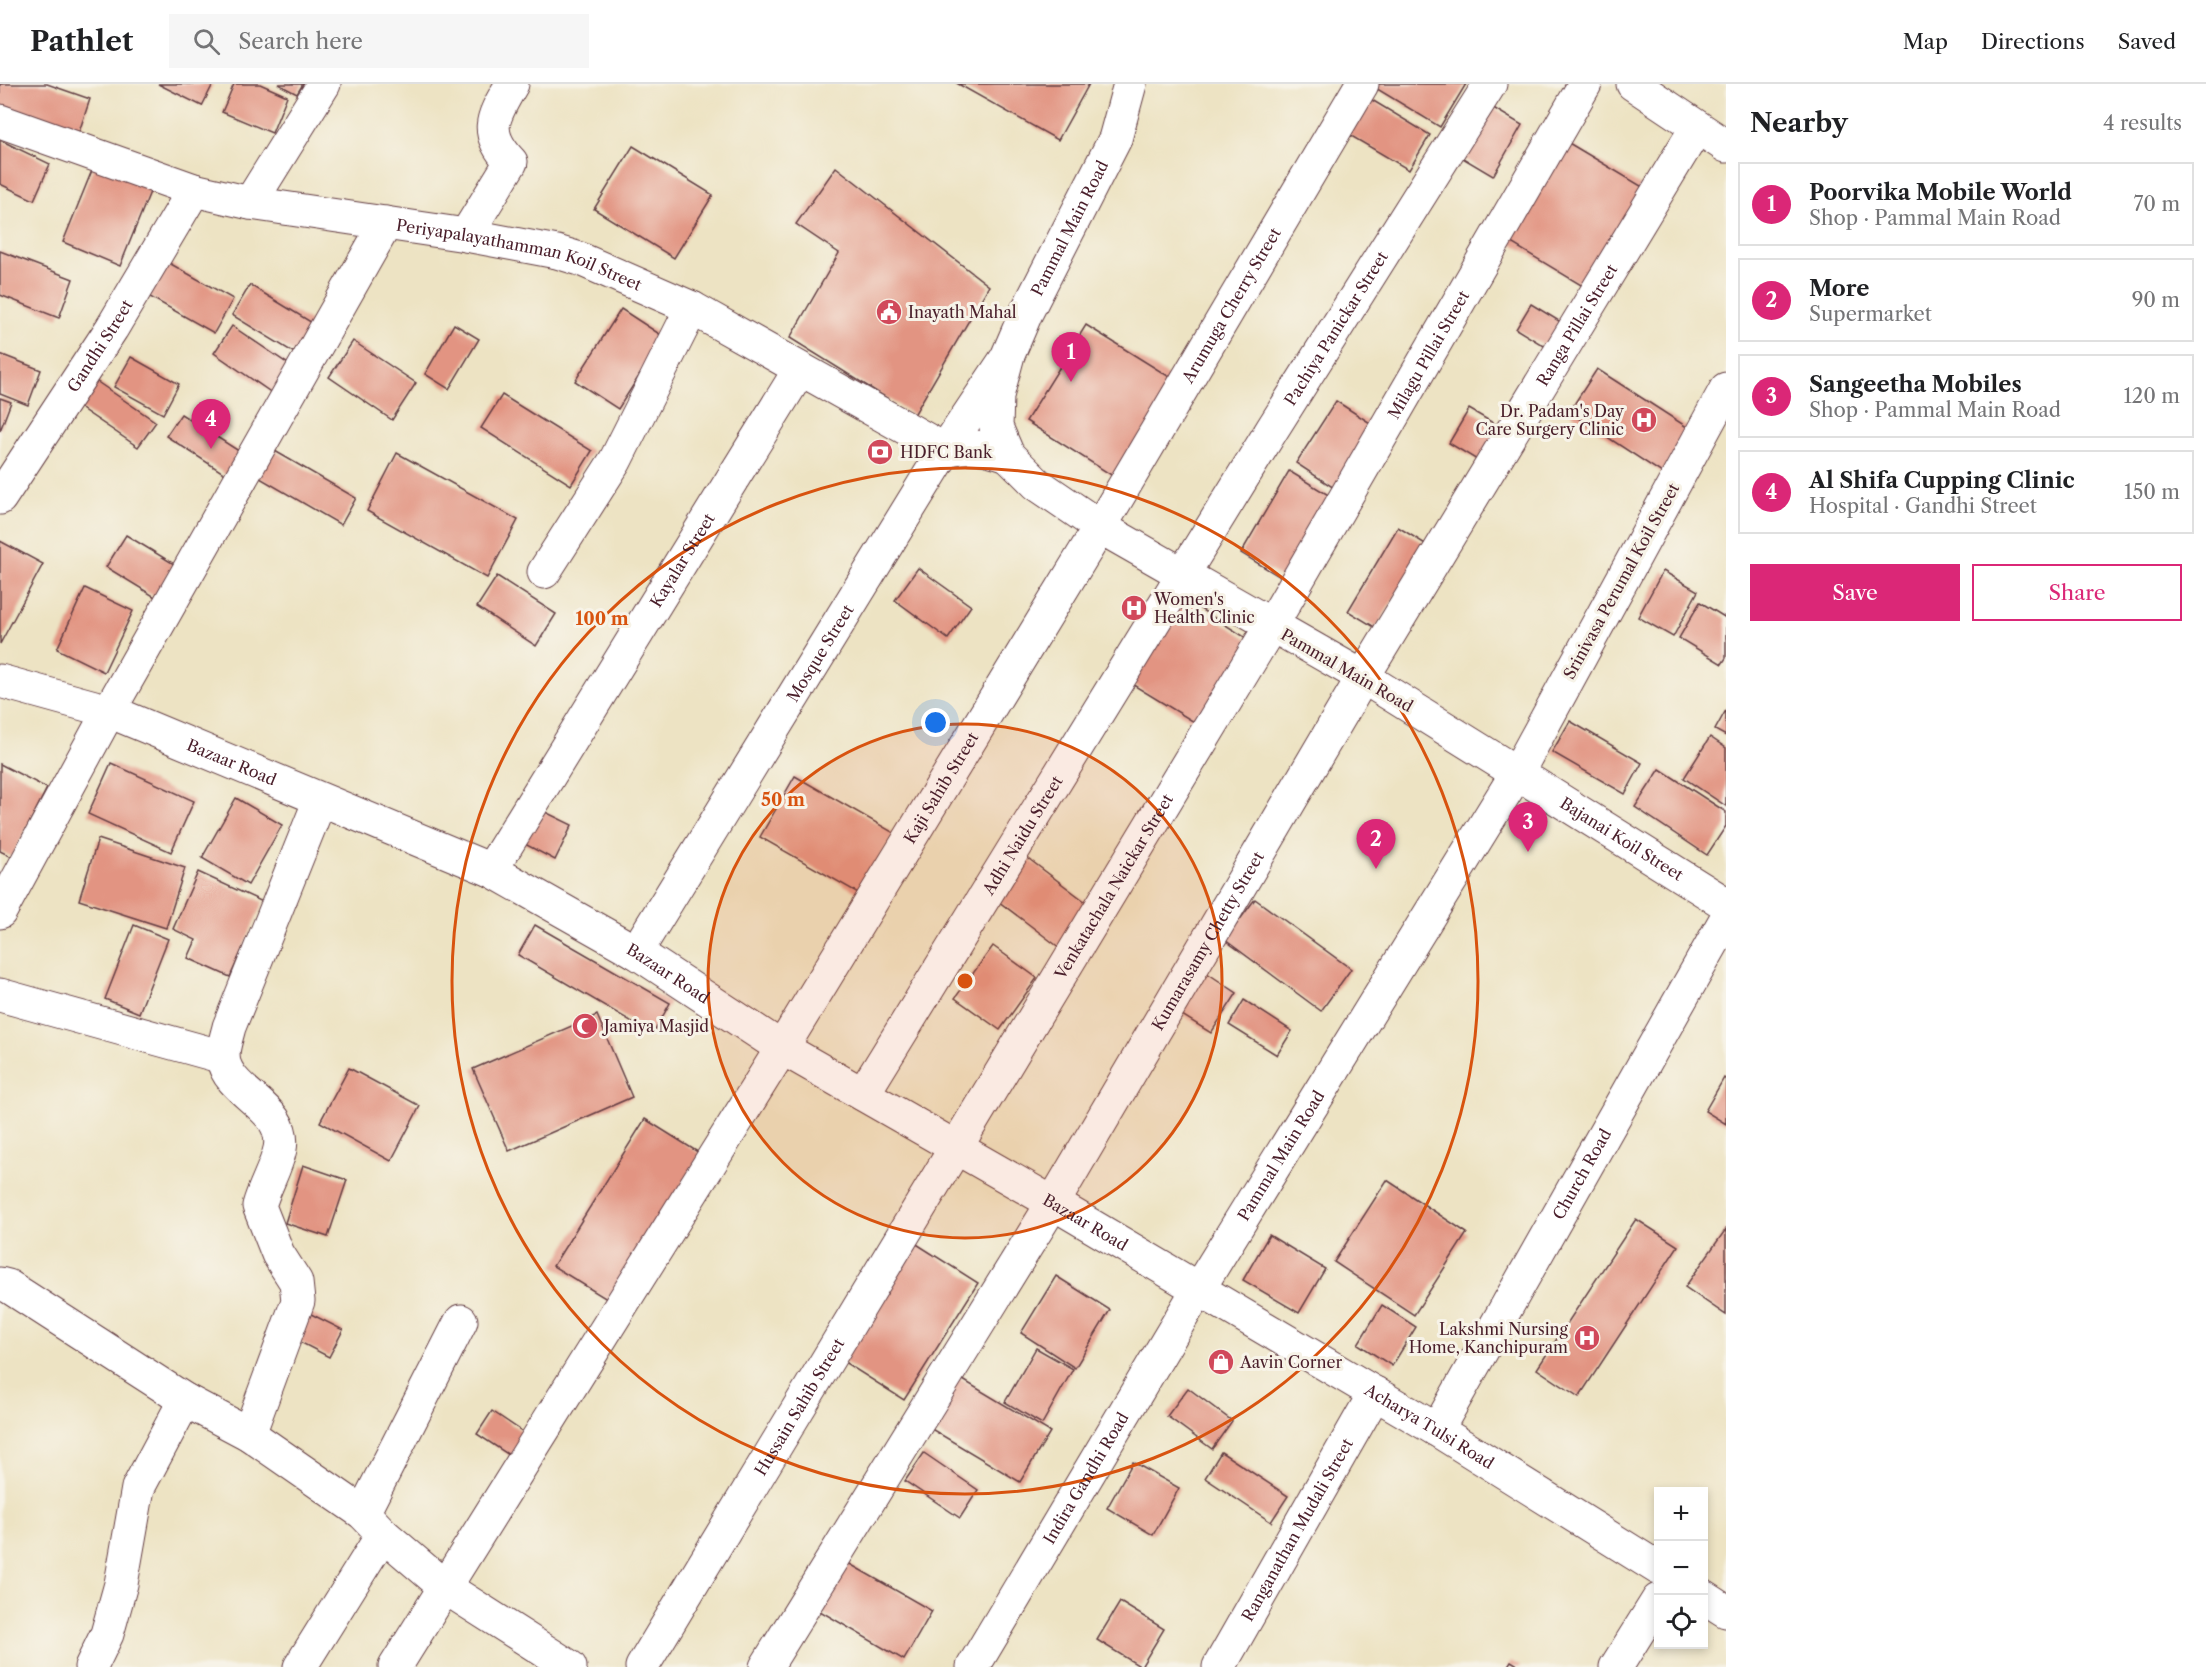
<!DOCTYPE html>
<meta charset="utf-8">
<style>
body{margin:0;font-family:"Libre Caslon Text",serif;background:#f6f6f6;color:#202124}
.controls{position:absolute;right:18px;bottom:18px;display:grid;overflow:hidden;border-radius:0px;box-shadow:0 3px 9px #0003}
.controls button{width:54px;height:54px;display:grid;place-items:center;padding:0;border:0;border-bottom:2px solid #e0e0e0;background:#fff;color:#202124;font:30px sans-serif}
.you{position:absolute;left:936px;top:639px;width:21px;height:21px;margin:-15px;border:4px solid #fff;border-radius:50%;background:#1a73e8;box-shadow:0 0 0 9px #1a73e833}
.badge{display:grid;place-items:center;width:39px;height:39px;border-radius:50%;background:#db2777;color:#fff;font-size:20px;font-weight:700}
.pin{position:absolute;translate:-50% -50px;filter:drop-shadow(0 2px 3px #0008)}
.pin::after{content:'';position:absolute;top:32px;width:21px;height:18px;background:inherit;clip-path:polygon(0 0,100% 0,50% 100%)}
.list{margin:0;padding:0;list-style:none}
h2{display:flex;justify-content:space-between;align-items:center;height:78px;margin:0;padding:0 24px;font-size:26px}
h2 small{font-size:20px;font-weight:400;color:#757577}
.list li{display:grid;grid-template-columns:39px 1fr auto;gap:18px;align-items:center;box-sizing:border-box;height:84px;margin:0 12px 12px;padding:0 12px;border:2px solid #e0e0e0;border-radius:0px}
.list b{display:block;font-size:22px;white-space:nowrap}
.list p{margin:0;font-size:20px;white-space:nowrap;color:#757577}
.list em{font-size:20px;font-style:normal;color:#757577}
.actions{display:flex;gap:12px;padding:18px 24px}
.actions a{flex:1;padding:14px 0;border:2px solid #db2777;border-radius:0px;text-align:center;font-size:21px;color:#db2777}
.actions .main{background:#db2777;color:#fff}
.icon{flex:none;width:33px;height:33px;fill:none;stroke:currentColor;stroke-width:2;stroke-linecap:round;stroke-linejoin:round}
.map{position:relative;flex:none;width:1726px;height:1583px;overflow:hidden}
header{display:flex;align-items:center;gap:36px;box-sizing:border-box;height:84px;padding:0 30px;background:#fff;border-bottom:2px solid #e0e0e0}
header strong{font-size:28px}
nav{display:flex;gap:33px;margin-inline-start:auto;font-size:21px}
.search{width:420px;height:54px;background:#f6f6f6;display:flex;align-items:center;gap:15px;box-sizing:border-box;padding:0 21px;border-radius:0px;color:#757577;font-size:22px}
main{display:flex}
aside{flex:1;background:#fff}
.map>svg:first-child{display:block}
</style>
<header>
<strong>Pathlet</strong>
<div class="search"><svg class="icon" aria-label="search" viewBox="0 0 24 24"><circle cx="10" cy="10" r="6"/><path d="M15 15l6 6"/></svg>Search here</div>
<nav><a>Map</a><a>Directions</a><a>Saved</a></nav>
</header>
<main>
<div class="map">
<svg width="1726" height="1583" viewBox="0 0 1726 1583">
<rect width="100%" height="100%" fill="#f7f3e8"/>
<filter id="ink" filterUnits="userSpaceOnUse"><feTurbulence type="fractalNoise" baseFrequency=".0167" numOctaves="2"/><feDisplacementMap in="SourceGraphic" scale="12" xChannelSelector="R" yChannelSelector="G"/><feConvolveMatrix kernelMatrix="1 2 1 2 8 2 1 2 1" color-interpolation-filters="sRGB"/></filter>
<filter id="wash" filterUnits="userSpaceOnUse"><feTurbulence type="fractalNoise" baseFrequency=".008" numOctaves="4" result="noise"/><feDisplacementMap in="SourceGraphic" scale="24" xChannelSelector="R" yChannelSelector="G"/><feGaussianBlur stdDeviation="1.35" result="paint"/><feColorMatrix in="noise" values="0 0 0 0 0 0 0 0 0 0 0 0 0 0 0 0 0 1.4 0 .05"/><feComposite in="paint" operator="in"/></filter>
<g filter="url(#wash)">
<rect width="100%" height="100%" fill="#ede3c3"/>
<g id="blocks">
<g fill="#e29482">
<polygon points="0,0 47,0 90,15 78,51 0,23"/>
<polygon points="158,0 213,0 202,22"/>
<polygon points="234,0 260,0 287,12 272,49 222,28"/>
<polygon points="278,0 303,0 297,10"/>
<polygon points="958,0 1089,0 1058,56"/>
<polygon points="1369,0 1466,0 1440,43"/>
<polygon points="1362,10 1430,51 1409,86 1341,46"/>
<polygon points="1480,16 1522,41 1493,92 1451,67"/>
<polygon points="1562,55 1646,105 1586,204 1503,154"/>
<polygon points="0,56 50,80 34,116 0,100"/>
<polygon points="633,62 713,111 674,174 594,125"/>
<polygon points="95,79 152,103 120,182 63,158"/>
<polygon points="836,83 989,202 914,331 790,254 839,169 796,140"/>
<polygon points="0,167 73,195 59,234 0,211"/>
<polygon points="162,175 233,215 214,249 143,209"/>
<polygon points="250,201 319,243 301,273 232,231"/>
<polygon points="1531,220 1564,240 1549,265 1516,245"/>
<polygon points="621,225 664,253 618,325 575,297"/>
<polygon points="454,240 479,255 449,305 425,290"/>
<polygon points="1086,241 1176,297 1116,394 1026,337"/>
<polygon points="232,242 291,282 272,309 214,269"/>
<polygon points="353,257 416,299 392,336 329,293"/>
<polygon points="0,270 41,286 28,321 0,310"/>
<polygon points="131,273 179,300 163,330 114,303"/>
<polygon points="1597,285 1690,345 1662,389 1569,328"/>
<polygon points="96,297 156,338 138,363 79,323"/>
<polygon points="502,311 592,367 571,401 481,344"/>
<polygon points="0,314 11,318 0,347"/>
<polygon points="1336,317 1378,344 1337,406 1296,379"/>
<polygon points="1469,325 1507,347 1487,382 1449,359"/>
<polygon points="181,330 245,371 231,394 166,352"/>
<polygon points="268,363 356,414 341,441 253,390"/>
<polygon points="397,369 518,436 487,494 367,427"/>
<polygon points="1289,387 1335,415 1287,497 1241,469"/>
<polygon points="1398,443 1427,461 1376,544 1348,527"/>
<polygon points="126,451 174,480 155,513 106,483"/>
<polygon points="0,457 43,480 0,560"/>
<polygon points="918,484 971,522 948,555 895,516"/>
<polygon points="1663,487 1698,507 1673,553 1638,533"/>
<polygon points="497,492 556,530 536,562 477,523"/>
<polygon points="85,504 133,527 104,588 57,565"/>
<polygon points="1183,514 1251,557 1199,641 1130,599"/>
<polygon points="1700,518 1726,534 1726,574 1722,580 1679,554"/>
<polygon points="1726,626 1726,652 1715,646"/>
<polygon points="1570,637 1642,679 1625,710 1552,668"/>
<polygon points="1710,653 1726,664 1726,722 1684,694"/>
<polygon points="111,679 194,717 171,768 88,730"/>
<polygon points="0,680 47,704 12,773 0,767"/>
<polygon points="1660,685 1726,728 1726,742 1707,771 1635,723"/>
<polygon points="795,692 894,749 860,810 760,753"/>
<polygon points="236,714 282,741 248,801 202,774"/>
<polygon points="537,724 572,741 555,776 521,758"/>
<polygon points="98,755 185,784 166,844 79,816"/>
<polygon points="1025,772 1091,822 1060,864 994,814"/>
<polygon points="198,788 263,818 230,893 188,874 196,856 173,845"/>
<polygon points="1255,815 1351,885 1321,927 1225,856"/>
<polygon points="134,841 168,855 139,929 105,915"/>
<polygon points="535,841 670,919 653,950 518,871"/>
<polygon points="993,862 1037,894 1000,946 955,914"/>
<polygon points="1201,885 1237,909 1211,949 1174,926"/>
<polygon points="1244,916 1292,947 1277,971 1229,941"/>
<polygon points="597,931 632,1013 509,1067 473,985"/>
<polygon points="349,984 420,1022 391,1077 320,1038"/>
<polygon points="1724,994 1726,996 1726,1040 1705,1027"/>
<polygon points="645,1035 701,1070 610,1217 553,1182"/>
<polygon points="303,1081 347,1096 328,1153 285,1139"/>
<polygon points="1387,1096 1467,1149 1414,1231 1334,1178"/>
<polygon points="1636,1135 1678,1162 1579,1313 1537,1285"/>
<polygon points="1726,1145 1726,1231 1685,1203"/>
<polygon points="1269,1151 1325,1185 1299,1229 1243,1196"/>
<polygon points="915,1159 978,1199 904,1316 841,1276"/>
<polygon points="1056,1192 1110,1226 1075,1284 1021,1249"/>
<polygon points="1382,1221 1416,1243 1392,1282 1358,1260"/>
<polygon points="305,1227 343,1246 329,1273 292,1254"/>
<polygon points="1036,1264 1073,1285 1042,1340 1005,1318"/>
<polygon points="953,1290 1050,1348 1020,1398 923,1340"/>
<polygon points="1188,1304 1232,1337 1212,1365 1167,1332"/>
<polygon points="492,1327 526,1350 512,1373 477,1350"/>
<polygon points="1221,1368 1288,1412 1271,1438 1205,1394"/>
<polygon points="924,1369 978,1406 960,1434 905,1397"/>
<polygon points="1133,1378 1179,1404 1153,1451 1107,1424"/>
<polygon points="841,1475 932,1527 904,1576 813,1523"/>
<polygon points="1120,1518 1164,1545 1141,1583 1097,1556"/>
<polygon points="1511,1577 1521,1583 1507,1583"/>
</g>
</g>
</g>
<g filter="url(#ink)">
<use href="#blocks" fill-opacity="0" stroke="#623c42" stroke-width="1.5"/>
<g fill="none" stroke-linecap="round" stroke-linejoin="round">
<g stroke="#623c42" stroke-width="35">
<g id="minor">
<polyline points="1633,0 1726,62"/>
<path id="s1" d="M0,37l194,69 56,13 216,32 91,17 23,7 112,49 253,142c23,-6 41,-3 63,5"/>
<polyline points="250,119 324,0"/>
<path d="M466,151l45,-73c-29,-31 -18,-45 1,-78"/>
<path id="s2" d="M1726,305l-209,384 209,131"/>
<path id="s3" d="M0,414l112,-170 82,-138"/>
<polyline points="544,488 615,377 692,224"/>
<path id="s4" d="M0,597l109,30 382,159 145,82 146,96 271,155 384,227 221,138"/>
<path id="s5" d="M491,786l308,-499"/>
<polyline points="0,828 109,627 386,139"/>
<path id="s6" d="M636,868l309,-502 61,-91"/>
<polyline points="0,911 223,973"/>
<path id="s7" d="M863,1010l410,-666 217,-344"/>
<polyline points="0,1200 8,1202 185,1316 249,1350 363,1429 383,1450 446,1504 570,1583"/>
<path id="s8" d="M1437,1346l289,-511"/>
<path d="M249,1350l49,-133 -2,-19 -18,-28 -19,-48c5,-19 17,-38 21,-57 8,-42 -51,-54 -57,-90 -1,-10 4,-23 6,-32l91,-227"/>
<polyline points="363,1429 461,1237"/>
<polyline points="1704,1513 1726,1527"/>
<polyline points="91,1583 107,1550 121,1500 138,1404 185,1316"/>
<polyline points="300,1583 383,1450"/>
<path id="s9" d="M395,1583l387,-619 318,-521 262,-443"/>
<path id="s10" d="M642,1583l629,-1041 314,-542"/>
<path id="s11" d="M766,1583l287,-464 310,-526 334,-550"/>
<path id="s12" d="M1219,1583l156,-274"/>
<polyline points="1616,1583 1658,1516"/>
</g>
</g>
<g stroke="#623c42" stroke-width="35">
<g id="major">
<path id="s13" d="M973,1583l226,-379 318,-515 -154,-96 -263,-150 -63,-43 -29,-29 -12,-28 1,-31 11,-41 18,-42 89,-174 15,-55"/>
</g>
</g>
<use href="#minor" stroke="#fff" stroke-width="33"/>
<use href="#major" stroke="#fff" stroke-width="33"/>
</g>
</g>
<circle cx="965" cy="897" r="257" fill="#d8530f" fill-opacity=".12"/>
<g fill="none" stroke="#d8530f" stroke-width="3">
<circle cx="965" cy="897" r="257"/>
<circle cx="965" cy="897" r="513"/>
</g>
<defs>
<g id="civic-disc" transform="scale(1.35)"><circle r="9.5" fill="#d1495b" stroke="#f7f3e8"/><path d="M-.6-6.5H3V-4.5H.6V-3L4-1V1h2V6H-6V1h2V-1L-.6-3ZM-1.2 2.5V6h2.4V2.5Z" fill="#fff"/></g>
<g id="hospital-disc" transform="scale(1.35)"><circle r="9.5" fill="#d1495b" stroke="#f7f3e8"/><path d="M-5-5h3v3.5h4V-5h3V5h-3V1.5h-4V5h-3Z" fill="#fff"/></g>
<g id="bank-disc" transform="scale(1.35)"><circle r="9.5" fill="#d1495b" stroke="#f7f3e8"/><path d="M-6-4H6V4H-6ZM0-2.3a2.3 2.3 0 1 0 0 4.6a2.3 2.3 0 1 0 0-4.6Z" fill="#fff"/></g>
<g id="mosque-disc" transform="scale(1.35)"><circle r="9.5" fill="#d1495b" stroke="#f7f3e8"/><path d="M3.5-4.9A6 6 0 1 0 3.5 4.9A5 5 0 1 1 3.5-4.9Z" fill="#fff"/></g>
<g id="shop-disc" transform="scale(1.35)"><circle r="9.5" fill="#d1495b" stroke="#f7f3e8"/><path d="M-5-2.5h2.3a2.7 3.5 0 0 1 5.4 0H5L5.5 6h-11ZM-1.5-2.5h3a1.5 2.3 0 0 0-3 0Z" fill="#fff"/></g>
</defs>
<g fill-rule="evenodd">
<use href="#civic-disc" x="889" y="228"/>
<use href="#hospital-disc" x="1644" y="336"/>
<use href="#bank-disc" x="880" y="368"/>
<use href="#hospital-disc" x="1134" y="524"/>
<use href="#mosque-disc" x="585" y="942"/>
<use href="#hospital-disc" x="1587" y="1254"/>
<use href="#shop-disc" x="1221" y="1278"/>
</g>
<g text-anchor="middle" dominant-baseline="central" stroke-width="6" stroke-linejoin="round" paint-order="stroke">
<g font-size="16" fill="#4a1f2b" stroke="#f7f3e8">
<text stroke="none"><textPath href="#s13" startOffset="1893">Pammal Main Road</textPath></text>
<text stroke="none"><textPath href="#s1" startOffset="538">Periyapalayathamman Koil Street</textPath></text>
<text stroke="none"><textPath href="#s9" startOffset="1598">Arumuga Cherry Street</textPath></text>
<text stroke="none"><textPath href="#s11" startOffset="1568">Ranga Pillai Street</textPath></text>
<text stroke="none"><textPath href="#s7" startOffset="900">Pachiya Panickar Street</textPath></text>
<text stroke="none"><textPath href="#s3" startOffset="182">Gandhi Street</textPath></text>
<text stroke="none"><textPath href="#s10" startOffset="1530">Milagu Pillai Street</textPath></text>
<text stroke="none"><textPath href="#s5" startOffset="364">Kayalar Street</textPath></text>
<text transform="translate(1621 497) rotate(-61)">Srinivasa Perumal Koil Street</text>
<text stroke="none"><textPath href="#s6" startOffset="351">Mosque Street</textPath></text>
<text transform="translate(1347 586) rotate(30)">Pammal Main Road</text>
<text stroke="none"><textPath href="#s4" startOffset="246">Bazaar Road</textPath></text>
<text stroke="none"><textPath href="#s9" startOffset="1035">Kaji Sahib Street</textPath></text>
<text stroke="none"><textPath href="#s7" startOffset="304">Adhi Naidu Street</textPath></text>
<text stroke="none"><textPath href="#s2" startOffset="561">Bajanai Koil Street</textPath></text>
<text stroke="none"><textPath href="#s10" startOffset="912">Venkatachala Naickar Street</textPath></text>
<text stroke="none"><textPath href="#s11" startOffset="850">Kumarasamy Chetty Street</textPath></text>
<text stroke="none"><textPath href="#s4" startOffset="732">Bazaar Road</textPath></text>
<text stroke="none"><textPath href="#s13" startOffset="597">Pammal Main Road</textPath></text>
<text stroke="none"><textPath href="#s8" startOffset="294">Church Road</textPath></text>
<text stroke="none"><textPath href="#s4" startOffset="1218">Bazaar Road</textPath></text>
<text stroke="none"><textPath href="#s10" startOffset="304">Hussain Sahib Street</textPath></text>
<text stroke="none"><textPath href="#s4" startOffset="1618">Acharya Tulsi Road</textPath></text>
<text stroke="none"><textPath href="#s13" startOffset="220">Indira Gandhi Road</textPath></text>
<text stroke="none"><textPath href="#s12" startOffset="158">Ranganathan Mudali Street</textPath></text>
</g>
<g font-size="16" fill="#4a1f2b" stroke="#f7f3e8" text-anchor="start">
<text x="908" y="228">Inayath Mahal</text>
<text x="1624" y="327" text-anchor="end">Dr. Padam's Day<tspan x="1624" dy="18">Care Surgery Clinic</tspan></text>
<text x="900" y="368">HDFC Bank</text>
<text x="1154" y="515">Women's<tspan x="1154" dy="18">Health Clinic</tspan></text>
<text x="604" y="942">Jamiya Masjid</text>
<text x="1568" y="1245" text-anchor="end">Lakshmi Nursing<tspan x="1568" dy="18">Home, Kanchipuram</tspan></text>
<text x="1240" y="1278">Aavin Corner</text>
</g>
</g>
<circle cx="965" cy="897" r="9" fill="#d8530f" stroke="#f7f3e8" stroke-width="3"/>
<g font-size="18" text-anchor="middle" font-weight="bold" fill="#d8530f" stroke="#f7f3e8" stroke-width="6" stroke-linejoin="round" paint-order="stroke">
<text x="602" y="541">100 m</text>
<text x="783" y="722">50 m</text>
</g>
</svg>
<div class="controls">
<button>+</button>
<button>−</button>
<button><svg class="icon" aria-label="locate" viewBox="0 0 24 24"><circle cx="12" cy="12" r="6"/><path d="M12 2v4M12 18v4M2 12h4M18 12h4"/></svg></button>
</div>
<div class="you"></div>
<div class="pin badge" style="left:1071px;top:298px">1</div>
<div class="pin badge" style="left:1376px;top:785px">2</div>
<div class="pin badge" style="left:1528px;top:768px">3</div>
<div class="pin badge" style="left:211px;top:365px">4</div>
</div>
<aside>
<h2>Nearby<small>4 results</small></h2>
<ul class="list">
<li><span class="badge">1</span><div><b>Poorvika Mobile World</b><p>Shop · Pammal Main Road</p></div><em>70 m</em></li>
<li><span class="badge">2</span><div><b>More</b><p>Supermarket</p></div><em>90 m</em></li>
<li><span class="badge">3</span><div><b>Sangeetha Mobiles</b><p>Shop · Pammal Main Road</p></div><em>120 m</em></li>
<li><span class="badge">4</span><div><b>Al Shifa Cupping Clinic</b><p>Hospital · Gandhi Street</p></div><em>150 m</em></li>
</ul>
<div class="actions"><a class="main">Save</a><a>Share</a></div>
</aside>
</main>
